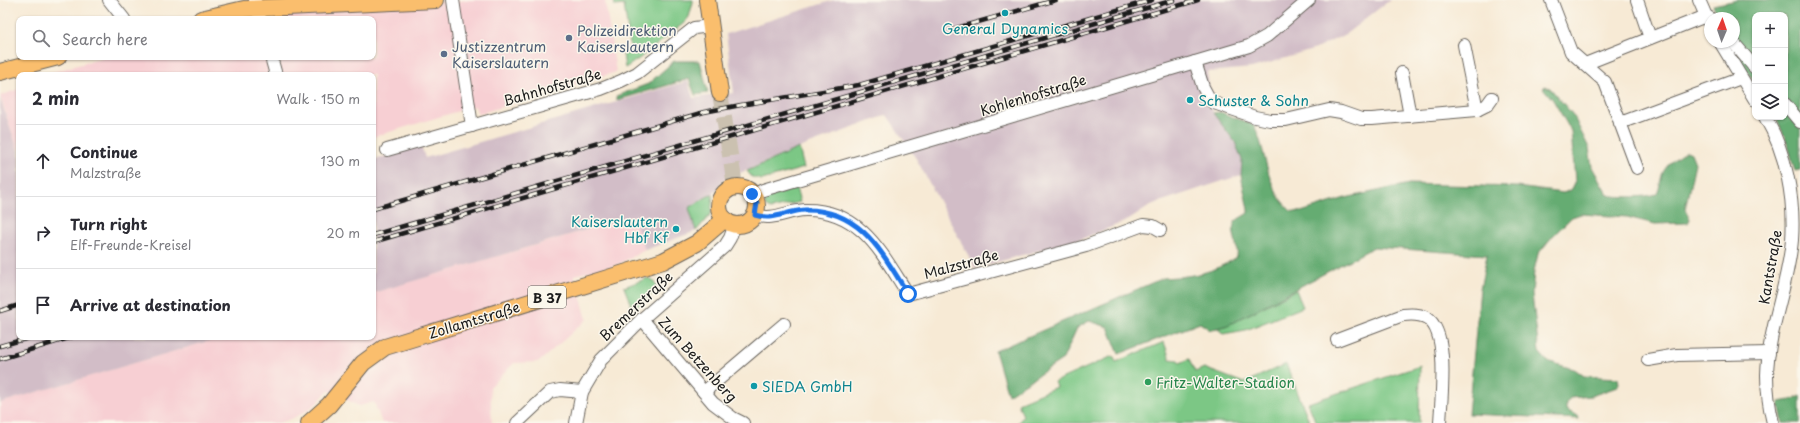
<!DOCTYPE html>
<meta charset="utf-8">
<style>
body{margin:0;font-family:"Playpen Sans",sans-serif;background:#f2f2f3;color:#2b2b33}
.controls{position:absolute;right:12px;top:12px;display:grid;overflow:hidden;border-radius:8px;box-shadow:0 1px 3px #0004}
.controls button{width:36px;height:36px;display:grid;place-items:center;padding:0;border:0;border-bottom:1px solid #e1e1e2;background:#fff;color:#2b2b33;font:20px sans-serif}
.compass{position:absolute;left:1704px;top:12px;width:36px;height:36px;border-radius:50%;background:#fff;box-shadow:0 1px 3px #0004;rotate:2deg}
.stop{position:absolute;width:12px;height:12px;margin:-9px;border:3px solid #1a73e8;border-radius:50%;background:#fff}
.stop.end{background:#1a73e8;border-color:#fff;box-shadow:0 1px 4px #0008}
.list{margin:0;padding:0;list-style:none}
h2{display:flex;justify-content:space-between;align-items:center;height:52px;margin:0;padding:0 16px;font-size:17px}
h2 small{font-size:13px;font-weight:400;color:#7c7c81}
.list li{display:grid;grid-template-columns:26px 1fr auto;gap:12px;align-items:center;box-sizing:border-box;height:72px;padding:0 16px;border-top:1px solid #e1e1e2}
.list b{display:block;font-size:15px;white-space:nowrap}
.list p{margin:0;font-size:13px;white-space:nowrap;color:#7c7c81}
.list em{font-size:13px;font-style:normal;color:#7c7c81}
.icon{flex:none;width:22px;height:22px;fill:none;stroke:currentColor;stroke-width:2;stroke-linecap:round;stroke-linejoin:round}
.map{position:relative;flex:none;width:1800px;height:423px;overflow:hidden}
.search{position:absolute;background:#fff;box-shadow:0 1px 3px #0004;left:16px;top:16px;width:360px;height:44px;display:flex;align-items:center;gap:10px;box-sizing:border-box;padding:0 14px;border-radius:8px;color:#7c7c81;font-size:15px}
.panel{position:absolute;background:#fff;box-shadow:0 1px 3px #0004;left:16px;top:72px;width:360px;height:268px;border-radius:8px}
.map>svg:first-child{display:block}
</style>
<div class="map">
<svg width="1800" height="423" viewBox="0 0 1800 423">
<rect width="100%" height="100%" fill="#fbf7ec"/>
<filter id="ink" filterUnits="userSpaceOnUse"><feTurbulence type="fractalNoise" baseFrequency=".025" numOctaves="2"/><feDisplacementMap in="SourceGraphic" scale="8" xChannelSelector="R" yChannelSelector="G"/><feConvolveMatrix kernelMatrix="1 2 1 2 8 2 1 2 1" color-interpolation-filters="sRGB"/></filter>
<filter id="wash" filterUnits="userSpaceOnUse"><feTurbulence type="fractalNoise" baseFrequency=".012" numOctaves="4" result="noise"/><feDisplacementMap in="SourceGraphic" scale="16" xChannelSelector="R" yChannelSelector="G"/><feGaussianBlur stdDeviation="0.9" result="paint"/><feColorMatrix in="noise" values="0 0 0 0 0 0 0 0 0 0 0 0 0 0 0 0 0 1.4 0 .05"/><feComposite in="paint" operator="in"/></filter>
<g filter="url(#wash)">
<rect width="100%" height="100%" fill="#f7ead5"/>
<g fill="#f7cfd3">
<polygon points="471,0 605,0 616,72 478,114 475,106 373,137 373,75 42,75 107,57 373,57 373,19 245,19 272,12 362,8"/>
<polygon points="19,89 19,153 0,96"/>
<polygon points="634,216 645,250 617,265 574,275 587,319 539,362 514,363 490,387 492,423 382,423 374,402 359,406 328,390 317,403 305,412 291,419 279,423 0,423 0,403 222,337 373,337 373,293"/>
</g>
<g fill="#d2bdc7">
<polygon points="834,0 1390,0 1347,33 1316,49 1252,68 1207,72 1213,113 1235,142 1242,160 1241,175 1153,204 1129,220 1081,239 975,268 917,160 887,115 799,148 721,181 721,187 715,191 713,195 708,196 689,208 696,231 645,250 633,216 373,293 373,160 421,145 425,158 688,81 693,98 734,93 726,34"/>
<polygon points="0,98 19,153 19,337 222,337 0,403"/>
</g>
<g fill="#7cc785" stroke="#4c7250">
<polygon points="614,0 693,0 693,2 689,17 684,23 640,58 625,68 623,54 631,52 624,5 615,6"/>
<polygon points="799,148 804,168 762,180 752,177 747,171"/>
<polygon points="796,188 800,202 770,209 765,206 765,201 769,197"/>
<polygon points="713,195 711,214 696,231 689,208 708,196"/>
<polygon points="648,278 653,280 656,285 656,291 633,310 624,287"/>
<polygon points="1296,290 1303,307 1246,330 1223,334 1218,328 1228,325"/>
<polygon points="1164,342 1170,359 1178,360 1180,363 1189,359 1195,372 1204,368 1244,383 1286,364 1310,423 1018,423 1023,416 1018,403 1056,387 1054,382 1113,356 1116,362"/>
<polygon points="1420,366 1419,423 1316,423 1308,403"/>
</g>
<g fill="#65ac72" stroke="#406447">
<polygon points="1738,0 1800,0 1800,170 1795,171 1788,145 1776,117 1785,117 1785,15 1755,15 1755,83 1730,42 1734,42 1734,18 1719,18 1713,5"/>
<polygon points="674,61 700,61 708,93 695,95 689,79 617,100 616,96 648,84"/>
<path d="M1545,86l5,2 23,27 16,33 3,19 16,28c9,3 40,2 49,-1 3,-6 3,-12 5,-19 3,-10 16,-19 25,-24l4,2 4,10 -10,46 5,10 -2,4 -33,1 -28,-7 -46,-3 -9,3 -20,20 -14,17 -4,17 -2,23 7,58 8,9 29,9 8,6 34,2 1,5 -2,4 -26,9 -21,2 -4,5v7l12,6 1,3 -111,-5 12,-125 7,-34 -113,-8 -146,78 -18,5 -10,-7 -81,31 -11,-27 -19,-6 -12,7 -14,31 -55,36 -13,-44 168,-73c31,-2 48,-4 74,-21 2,-9 -7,-28 -2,-35 2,-3 9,-6 13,-9v-3l-7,-35 1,-15 -7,-18 -22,-29 7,-1 34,13c11,22 11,50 25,72 3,5 8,10 12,14l10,1 44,-14 64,-14 108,3 46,6 8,-3 4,-9 -4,-50 -18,-31 -10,-12z"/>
<polygon points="1800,396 1800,423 1783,423 1779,402 1791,400"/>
</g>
</g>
<g filter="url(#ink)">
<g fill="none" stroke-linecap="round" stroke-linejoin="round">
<polyline stroke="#cbc1b0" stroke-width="16" stroke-dasharray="16 8" stroke-linecap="butt" points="720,93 734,179"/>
<g stroke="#69645d" stroke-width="14">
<g id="minor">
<polyline points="109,0 124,19"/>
<polyline points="255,0 260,19"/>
<polyline points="453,0 472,126"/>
<polyline points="1551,0 1571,52 1605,82 1637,168"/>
<polyline points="1637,0 1650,38"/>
<polyline points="1699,0 1709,23"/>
<polyline points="1720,42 1755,100"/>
<polyline points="1733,42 1755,68"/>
<polyline points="1464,45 1477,110"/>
<polyline points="271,57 276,75"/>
<polyline points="1195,62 1203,87 1210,100 1214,103 1255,117 1270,120 1286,120 1329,110 1341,112 1361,119 1372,119 1477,110 1487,105 1492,98"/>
<polyline points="1585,64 1706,16 1710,18"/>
<polyline points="1402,73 1410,116"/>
<polyline points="1785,104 1800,122"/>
<path d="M1765,117c21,35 30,82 27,123 -4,46 -24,89 -25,135 0,16 2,32 6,48"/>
<polyline points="1620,123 1741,78"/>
<polyline points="387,150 601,89 621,81 637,73 694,28 711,26"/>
<polyline points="753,195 763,190 1249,46 1267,36 1309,0"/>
<path d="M755,215c19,6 31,-4 50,-5 56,-1 77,44 103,84l178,-48 57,-21 10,1 7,4"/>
<polyline points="642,319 713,403 733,418 743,423"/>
<path d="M1337,340l66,-25c8,-1 17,-1 24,3 23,15 14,80 13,105"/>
<polyline points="1648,360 1677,355 1769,353"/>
<polyline points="704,392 784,324"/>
<polyline points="517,423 550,392 560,390 582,392"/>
<polyline points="576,423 582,392 601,360 642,319 725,246 730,238 735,224"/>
</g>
</g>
<g stroke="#69645d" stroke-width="18">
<g id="major">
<polyline points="707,0 720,93"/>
<polyline points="201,19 244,9 436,0"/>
<polyline points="0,72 58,57"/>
<circle cx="738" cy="206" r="19"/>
<polyline points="309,423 329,405 363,363 385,347 663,261 697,243 725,219"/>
</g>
</g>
<use href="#minor" stroke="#fff" stroke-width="12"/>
<use href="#major" stroke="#fabe6d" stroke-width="16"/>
<g stroke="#1c1c1c" stroke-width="4.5">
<g id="rail">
<polyline points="953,29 1056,0"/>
<polyline points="373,209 704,112 741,105 859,85 1152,0"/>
<polyline points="373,235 1174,0"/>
<polyline points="373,242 1198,0"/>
<polyline points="0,311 19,305"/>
<polyline points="0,346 32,337"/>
<polyline points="0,359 72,337"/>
</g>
</g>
<use href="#rail" stroke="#fbf7ec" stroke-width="3" stroke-dasharray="9" stroke-linecap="butt"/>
</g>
</g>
<g fill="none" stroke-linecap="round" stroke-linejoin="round" filter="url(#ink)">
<path stroke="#1a73e8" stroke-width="5" d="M752,194l5,9 -2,12c19,6 31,-4 50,-5 56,-1 77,43 103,84"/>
</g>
<g fill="#0f9aa8" stroke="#fbf7ec" stroke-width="1.5">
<circle cx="1005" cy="13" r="4"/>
<circle cx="1190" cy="100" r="4"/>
<circle cx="676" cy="229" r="4"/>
<circle cx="754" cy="386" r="4"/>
</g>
<g fill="#5c6f8a" stroke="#fbf7ec" stroke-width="1.5">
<circle cx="569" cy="38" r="4"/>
<circle cx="444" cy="54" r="4"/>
</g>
<circle fill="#2e9e5b" stroke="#fbf7ec" stroke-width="1.5" cx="1148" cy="382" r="4"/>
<g text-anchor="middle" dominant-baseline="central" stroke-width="3" stroke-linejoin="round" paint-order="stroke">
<rect fill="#fbf7ec" stroke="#5f5e5a" stroke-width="1" x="528" y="286" width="38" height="22" rx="3"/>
<g font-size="13" font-weight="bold" fill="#1c1c1c">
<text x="547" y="297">B 37</text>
</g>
<g font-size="14" fill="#0d838f" stroke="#fbf7ec" text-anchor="start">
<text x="1005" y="28" text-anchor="middle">General Dynamics</text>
<text x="1198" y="100">Schuster &amp; Sohn</text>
<text x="668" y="221" text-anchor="end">Kaiserslautern<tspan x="668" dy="16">Hbf Kf</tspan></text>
<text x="762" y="386">SIEDA GmbH</text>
</g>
<g font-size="14" fill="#4e5e75" stroke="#fbf7ec" text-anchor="start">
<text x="577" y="30">Polizeidirektion<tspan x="577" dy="16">Kaiserslautern</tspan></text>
<text x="452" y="46">Justizzentrum<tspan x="452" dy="16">Kaiserslautern</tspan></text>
</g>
<g font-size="14" fill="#1c1c1c" stroke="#fbf7ec">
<text transform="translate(552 87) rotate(-16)">Bahnhofstraße</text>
<text transform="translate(1033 95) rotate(-17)">Kohlenhofstraße</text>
<text transform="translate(961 264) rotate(-15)">Malzstraße</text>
<text transform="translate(1770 267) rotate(-80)">Kantstraße</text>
<text transform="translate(636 306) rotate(-43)">Bremerstraße</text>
<text transform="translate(474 320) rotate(-17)">Zollamtstraße</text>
<text transform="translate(698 359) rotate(48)">Zum Betzenberg</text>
</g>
<g font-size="14" fill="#27864d" stroke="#fbf7ec" text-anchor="start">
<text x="1156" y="382">Fritz-Walter-Stadion</text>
</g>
</g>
</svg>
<div class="controls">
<button>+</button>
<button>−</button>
<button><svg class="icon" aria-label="layers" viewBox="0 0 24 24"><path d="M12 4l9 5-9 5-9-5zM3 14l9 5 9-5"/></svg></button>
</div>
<svg class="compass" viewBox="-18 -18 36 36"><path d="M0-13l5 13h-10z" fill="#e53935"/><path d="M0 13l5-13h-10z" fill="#7c7c81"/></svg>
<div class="stop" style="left:908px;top:294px"></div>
<div class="stop end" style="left:752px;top:194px"></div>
<div class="search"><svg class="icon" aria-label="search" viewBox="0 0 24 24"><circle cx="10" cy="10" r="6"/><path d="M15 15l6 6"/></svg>Search here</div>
<section class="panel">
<h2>2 min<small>Walk · 150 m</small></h2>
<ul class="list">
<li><svg class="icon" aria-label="ahead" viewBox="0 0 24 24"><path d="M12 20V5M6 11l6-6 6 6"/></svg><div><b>Continue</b><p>Malzstraße</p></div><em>130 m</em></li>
<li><svg class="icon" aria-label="right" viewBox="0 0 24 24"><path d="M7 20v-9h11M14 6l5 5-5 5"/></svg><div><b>Turn right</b><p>Elf-Freunde-Kreisel</p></div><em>20 m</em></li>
<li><svg class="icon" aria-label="arrive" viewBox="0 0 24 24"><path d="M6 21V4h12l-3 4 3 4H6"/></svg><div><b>Arrive at destination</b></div></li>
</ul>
</section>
</div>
